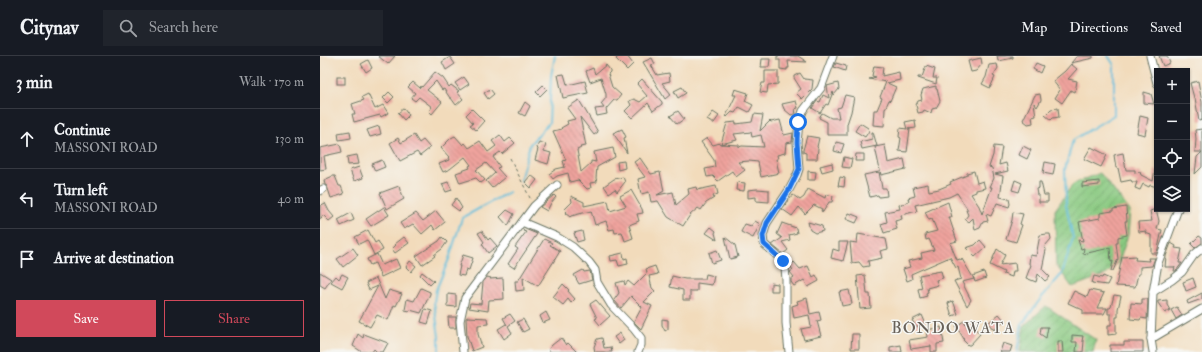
<!DOCTYPE html>
<meta charset="utf-8">
<style>
body{margin:0;font-family:"IM FELL Double Pica",serif;background:#20242c;color:#f1f3f6}
.controls{position:absolute;right:12px;top:12px;display:grid;overflow:hidden;border-radius:0px;box-shadow:0 1px 3px #0004}
.controls button{width:36px;height:36px;display:grid;place-items:center;padding:0;border:0;border-bottom:1px solid #363941;background:#171b24;color:#f1f3f6;font:20px sans-serif}
.stop{position:absolute;width:12px;height:12px;margin:-9px;border:3px solid #1a73e8;border-radius:50%;background:#fff}
.stop.end{background:#1a73e8;border-color:#fff;box-shadow:0 1px 4px #0008}
.list{margin:0;padding:0;list-style:none}
h2{display:flex;justify-content:space-between;align-items:center;height:52px;margin:0;padding:0 16px;font-size:17px}
h2 small{font-size:13px;font-weight:400;color:#9ea1a6}
.list li{display:grid;grid-template-columns:26px 1fr auto;gap:12px;align-items:center;box-sizing:border-box;height:60px;padding:0 16px;border-top:1px solid #363941}
.list b{display:block;font-size:15px;white-space:nowrap}
.list p{margin:0;font-size:13px;white-space:nowrap;color:#9ea1a6}
.list em{font-size:13px;font-style:normal;color:#9ea1a6}
.actions{display:flex;gap:8px;padding:12px 16px}
.actions a{flex:1;padding:9px 0;border:1px solid #d1495b;border-radius:0px;text-align:center;font-size:14px;color:#d1495b}
.actions .main{background:#d1495b;color:#fff}
.icon{flex:none;width:22px;height:22px;fill:none;stroke:currentColor;stroke-width:2;stroke-linecap:round;stroke-linejoin:round}
.map{position:relative;flex:none;width:882px;height:296px;overflow:hidden}
header{display:flex;align-items:center;gap:24px;box-sizing:border-box;height:56px;padding:0 20px;background:#171b24;border-bottom:1px solid #363941}
header strong{font-size:19px}
nav{display:flex;gap:22px;margin-inline-start:auto;font-size:14px}
.search{width:280px;height:36px;background:#20242c;display:flex;align-items:center;gap:10px;box-sizing:border-box;padding:0 14px;border-radius:0px;color:#9ea1a6;font-size:15px}
main{display:flex}
aside{flex:1;background:#171b24}
.map>svg:first-child{display:block}
</style>
<header>
<strong>Citynav</strong>
<div class="search"><svg class="icon" aria-label="search" viewBox="0 0 24 24"><circle cx="10" cy="10" r="6"/><path d="M15 15l6 6"/></svg>Search here</div>
<nav><a>Map</a><a>Directions</a><a>Saved</a></nav>
</header>
<main>
<aside>
<h2>3 min<small>Walk · 170 m</small></h2>
<ul class="list">
<li><svg class="icon" aria-label="ahead" viewBox="0 0 24 24"><path d="M12 20V5M6 11l6-6 6 6"/></svg><div><b>Continue</b><p>MASSONI ROAD</p></div><em>130 m</em></li>
<li><svg class="icon" aria-label="left" viewBox="0 0 24 24"><path d="M17 20v-9H6M10 6l-5 5 5 5"/></svg><div><b>Turn left</b><p>MASSONI ROAD</p></div><em>40 m</em></li>
<li><svg class="icon" aria-label="arrive" viewBox="0 0 24 24"><path d="M6 21V4h12l-3 4 3 4H6"/></svg><div><b>Arrive at destination</b></div></li>
</ul>
<div class="actions"><a class="main">Save</a><a>Share</a></div>
</aside>
<div class="map">
<svg width="882" height="296" viewBox="0 0 882 296">
<defs>
<pattern id="garden-furrows" width="10" height="10" patternUnits="userSpaceOnUse"><rect width="10" height="10" fill="#89c980"/><path d="M-1 1l2-2M0 10L10 0M9 11l2-2" fill="none" stroke="#6fa46a"/></pattern>
<pattern id="building-back-hatch" width="6" height="6" patternUnits="userSpaceOnUse"><rect width="6" height="6" fill="#efa39d"/><path d="M-1 5l2 2M0 0l6 6M5-1l2 2" fill="none" stroke="#c18681"/></pattern>
</defs>
<rect width="100%" height="100%" fill="#f6f6f2"/>
<filter id="ink" filterUnits="userSpaceOnUse"><feTurbulence type="fractalNoise" baseFrequency=".025" numOctaves="2"/><feDisplacementMap in="SourceGraphic" scale="8" xChannelSelector="R" yChannelSelector="G"/><feConvolveMatrix kernelMatrix="1 2 1 2 8 2 1 2 1" color-interpolation-filters="sRGB"/></filter>
<filter id="wash" filterUnits="userSpaceOnUse"><feTurbulence type="fractalNoise" baseFrequency=".012" numOctaves="4" result="noise"/><feDisplacementMap in="SourceGraphic" scale="16" xChannelSelector="R" yChannelSelector="G"/><feGaussianBlur stdDeviation="0.9" result="paint"/><feColorMatrix in="noise" values="0 0 0 0 0 0 0 0 0 0 0 0 0 0 0 0 0 1.4 0 .05"/><feComposite in="paint" operator="in"/></filter>
<g filter="url(#wash)">
<rect width="100%" height="100%" fill="#f2dbbb"/>
<g fill="url(#garden-furrows)" stroke="#54835a">
<polygon points="780,117 810,155 808,179 799,206 787,218 752,231 736,209 735,154 753,128"/>
<polygon points="726,250 776,284 773,296 700,296 704,270"/>
</g>
<g fill="none" stroke-linecap="round" stroke-linejoin="round">
<g stroke="#59bbd8" stroke-width="2">
<polyline points="200,125 210,88 229,67 231,20 235,0"/>
<polyline points="119,296 119,281 114,246 116,234 129,203 142,162 189,136"/>
<polyline points="697,296 702,268 722,241 742,218 753,182 746,149 745,113 753,84 794,59 794,9 788,0"/>
</g>
</g>
<g id="blocks">
<g fill="url(#building-back-hatch)">
<polygon points="58,0 75,0 68,8"/>
<polygon points="299,0 307,0 313,8 307,14 296,3"/>
<polygon points="457,0 478,0 487,6 468,5 469,12 467,12 467,14 460,13 460,4 457,4"/>
<polygon points="677,0 693,0 693,2 678,5"/>
<polygon points="757,0 773,0 773,2 751,7"/>
<polygon points="839,0 847,0 850,7 843,10"/>
<polygon points="130,1 135,8 126,14 122,6"/>
<polygon points="332,2 335,8 331,9 337,19 349,17 350,25 342,27 351,38 345,43 323,6"/>
<polygon points="661,2 662,8 656,15 651,16 648,5"/>
<polygon points="442,3 450,3 449,11 441,11"/>
<polygon points="48,4 52,12 46,16 41,8"/>
<polygon points="516,7 526,10 525,15 514,11"/>
<polygon points="716,7 723,10 720,17 713,13"/>
<polygon points="677,8 678,12 673,20 675,21 670,32 662,28 666,21 669,9"/>
<polygon points="751,8 757,13 748,23 757,25 755,36 751,34 742,47 735,42 740,34 733,25 745,15"/>
<polygon points="286,9 290,14 290,16 288,18 292,31 301,39 297,44 294,44 286,53 287,58 277,60 275,53 284,52 281,48 286,42 286,38 281,22 270,26 266,15 273,12 275,18"/>
<polygon points="554,10 563,11 562,20 579,16 580,24 567,27 576,31 570,45 569,44 565,53 564,70 553,69 554,54 557,54 562,42 560,41 566,26 549,23 556,21 552,20"/>
<polygon points="606,10 615,13 613,22 617,22 616,28 598,22 598,21 602,21"/>
<polygon points="445,15 458,15 458,28 448,29 447,37 440,36 442,27 445,27"/>
<polygon points="115,16 123,22 129,31 131,29 139,35 137,36 143,43 136,49 131,42 130,42 124,33 122,34 116,25 107,34 122,46 112,58 109,55 112,51 99,41 95,45 91,42 95,37 88,31 93,26 100,32 101,30 102,31"/>
<polygon points="480,17 484,23 493,24 492,33 482,43 476,37 481,33 474,22 474,20"/>
<polygon points="244,18 247,28 248,27 248,29 265,25 268,37 243,42 238,19"/>
<rect x="17" y="21" width="8" height="7"/>
<polygon points="144,21 149,28 140,34 135,27"/>
<polygon points="322,23 342,46 342,48 333,55 328,47 312,62 305,55 311,49 309,45 314,43 320,46 327,40 317,28"/>
<polygon points="878,25 882,46 882,64 879,65 875,42 874,42 870,27"/>
<polygon points="518,27 519,33 514,39 513,36 508,49 506,48 500,57 492,52 497,45 500,46 503,39 509,42 507,30"/>
<polygon points="223,29 227,33 220,40 216,36"/>
<polygon points="616,30 616,33 617,33 620,45 616,52 612,53 611,57 604,54 603,56 598,57 596,49 598,45 602,44 601,39 603,33"/>
<polygon points="362,31 366,37 358,42 354,35"/>
<polygon points="170,33 174,38 168,43 164,37"/>
<polygon points="415,33 428,37 425,45 433,49 429,56 419,51 415,57 412,56 407,61 406,60 416,39 413,39"/>
<polygon points="69,36 74,41 68,47 63,42"/>
<polygon points="824,36 831,38 834,48 824,47"/>
<polygon points="48,38 55,53 63,49 68,57 61,61 60,59 34,66 32,58 35,58 32,48 44,44 42,41"/>
<polygon points="720,38 721,44 717,51 714,47 716,60 712,61 713,67 708,68 703,64 715,39"/>
<polygon points="525,39 534,41 531,56 527,68 527,79 507,79 507,66 499,62 502,57 511,62 519,62 517,52 521,51"/>
<polygon points="259,44 278,76 274,79 260,61 266,90 260,91 261,92 257,94 261,116 271,107 271,105 276,106 274,96 293,92 295,101 277,111 276,122 277,126 270,127 271,132 267,133 258,124 250,126 248,117 237,120 233,123 229,118 236,113 245,111 243,105 246,104 233,75 242,73 241,72 248,68 247,65 255,63 247,52"/>
<polygon points="476,45 478,52 475,53 476,58 471,59 464,53 462,48"/>
<polygon points="205,46 210,50 205,60 199,57"/>
<polygon points="84,52 89,59 84,64 78,57"/>
<polygon points="738,52 739,61 733,62 731,64 725,59 731,53"/>
<polygon points="152,53 164,65 156,74 150,69 153,67 146,59"/>
<polygon points="358,55 364,63 357,68 350,60"/>
<polygon points="393,56 399,60 394,67 392,67 387,64"/>
<polygon points="434,58 443,59 440,75 450,65 451,66 460,64 464,79 473,77 472,86 466,87 465,97 457,99 458,103 456,103 459,117 441,121 438,106 429,105 418,106 425,114 416,121 412,115 398,125 393,120 387,121 385,113 395,111 394,104 381,86 387,82 393,89 400,87 400,88 419,89 419,91 422,90 444,91 441,79 432,81 431,76 414,78 417,84 401,88 407,67 416,66 416,68 432,66"/>
<polygon points="820,60 828,62 825,79 817,77"/>
<polygon points="595,64 596,72 588,73 590,73 587,96 579,95 581,82 579,81 580,72 587,73 585,66"/>
<polygon points="540,67 548,72 549,75 545,81 535,75"/>
<polygon points="59,70 61,78 50,81 47,74"/>
<polygon points="302,73 306,81 304,82 307,97 293,77"/>
<polygon points="882,73 882,111 875,118 877,101 882,96 875,96 876,83 875,74"/>
<polygon points="30,75 31,82 19,84 18,77"/>
<polygon points="552,76 553,76 557,90 542,93 540,86 552,83"/>
<polygon points="94,79 99,87 103,84 110,92 100,100 97,96 80,105 70,87 78,82 81,87"/>
<polygon points="180,79 185,86 190,82 195,87 182,98 180,96 173,101 180,111 177,112 185,121 172,132 166,125 175,117 166,107 156,114 165,124 161,127 156,122 140,127 136,117 150,112 149,110 151,109 145,101 130,113 123,116 119,108 129,104 128,102 129,101 121,92 131,82 135,80 143,89 145,87 149,92 160,85 168,96 176,90 172,85"/>
<polygon points="487,80 499,82 497,91 498,92 497,103 486,103 486,97 483,96 483,94"/>
<polygon points="219,86 226,88 224,95 231,97 228,108 215,104 218,93 217,92"/>
<polygon points="516,86 524,88 521,97 514,95"/>
<polygon points="20,88 22,96 4,100 6,113 0,114 0,92"/>
<polygon points="565,89 568,107 584,103 586,113 561,119 555,91"/>
<polygon points="674,90 682,91 679,109 686,107 688,115 675,118 683,120 680,141 689,143 690,148 689,151 677,147 671,160 666,158 668,165 663,166 660,172 655,174 653,162 649,166 645,163 648,159 646,154 648,154 637,137 629,141 595,149 597,155 581,159 582,163 575,165 577,173 564,177 561,168 567,166 565,156 580,153 579,149 589,146 588,142 595,140 593,131 608,128 609,135 619,133 631,128 630,126 647,119 647,117 654,115 657,127 663,125 665,132 656,134 656,136 651,138 659,150 662,158 672,131 670,131 674,122 672,112 669,111 673,99"/>
<polygon points="703,90 711,94 707,103 699,99"/>
<polygon points="771,91 787,99 781,111 764,103"/>
<polygon points="803,97 806,114 815,114 815,117 820,116 821,119 833,125 835,114 837,115 837,131 830,129 829,131 823,128 820,134 815,132 817,126 812,126 811,124 801,126 798,112 796,112 794,99"/>
<polygon points="536,98 544,98 544,105 535,105"/>
<polygon points="37,99 39,108 28,109 27,101"/>
<polygon points="524,101 532,103 530,112 522,111"/>
<polygon points="320,102 331,118 340,116 344,135 337,139 353,136 356,149 369,138 368,133 376,131 377,134 396,130 398,138 393,140 394,142 386,147 381,154 378,152 370,159 363,170 348,161 338,145 331,146 329,136 321,138 318,123 325,121 314,106"/>
<polygon points="62,104 65,111 55,115 52,108"/>
<polygon points="304,105 305,112 298,114 297,106"/>
<polygon points="725,106 735,108 733,119 723,117"/>
<polygon points="512,107 513,113 502,116 500,110"/>
<polygon points="39,111 43,122 34,125 30,114"/>
<polygon points="488,115 496,116 495,124 488,124"/>
<polygon points="559,116 562,132 566,132 567,140 559,141 558,139 550,141 544,119"/>
<polygon points="211,119 217,124 211,132 205,126"/>
<polygon points="13,120 15,120 19,130 21,130 24,138 11,142 7,130 5,129 4,124"/>
<polygon points="303,121 305,126 297,136 295,133 289,137 284,130 294,123"/>
<polygon points="520,121 525,122 524,131 518,130"/>
<polygon points="695,124 702,127 699,136 692,134"/>
<polygon points="779,125 779,129 762,131 762,127"/>
<polygon points="128,126 132,134 126,136 122,128"/>
<polygon points="417,126 425,127 424,135 416,134"/>
<polygon points="719,126 721,126 724,139 728,139 728,146 719,146 719,139 717,139 716,133 719,132"/>
<polygon points="79,130 81,138 84,143 67,153 60,137"/>
<polygon points="437,133 449,134 449,146 436,145 436,141 428,142 428,134"/>
<polygon points="488,133 505,142 506,138 513,140 512,146 509,146 503,156 501,155 502,153 494,149 485,158 479,151 472,160 462,153 473,139 480,144 484,141"/>
<polygon points="311,134 322,153 323,157 317,158 319,165 309,169 313,182 305,185 302,176 295,177 294,173 289,174 286,165 275,169 271,155 251,160 250,161 245,157 246,156 244,154 252,146 251,140 264,146 264,150 288,145 290,155 306,150 300,140"/>
<polygon points="234,139 236,141 231,147 227,155 220,151"/>
<polygon points="136,142 142,152 139,155 131,149"/>
<polygon points="628,146 632,161 629,161 637,185 630,187 637,204 640,203 641,205 642,203 654,223 653,220 664,216 666,222 655,226 654,223 642,226 651,244 647,250 634,225 641,223 638,211 636,212 630,201 591,218 592,223 587,225 583,213 590,211 588,205 602,202 601,197 614,194 609,183 606,184 605,178 617,175 612,163 609,164 605,156"/>
<polygon points="5,147 9,155 14,161 9,165 3,159 0,164 0,150"/>
<polygon points="64,151 69,159 51,170 46,163"/>
<polygon points="806,151 807,165 805,165 807,179 798,181 798,187 796,187 798,203 793,215 791,215 793,205 791,206 790,192 763,198 764,192 761,193 758,184 763,185 759,166 780,162 780,157 793,155 793,153"/>
<polygon points="836,153 839,165 837,173 842,174 837,197 831,197 831,179 825,177 826,175 819,176 818,166 832,165 830,155"/>
<polygon points="187,154 194,158 188,170 180,161"/>
<polygon points="116,155 125,166 115,174 112,169 102,178 93,168 84,173 80,167 96,157 103,165"/>
<polygon points="693,156 703,158 700,168 702,169 696,186 686,183 692,164"/>
<polygon points="31,157 34,164 21,170 18,164"/>
<polygon points="529,157 539,161 536,167 526,163"/>
<polygon points="435,165 440,168 433,182 421,176 425,168 431,170"/>
<polygon points="488,166 502,170 503,175 495,177 490,174"/>
<polygon points="462,167 476,172 477,177 469,179 470,184 462,186 468,194 463,198 452,189 462,182 457,178"/>
<polygon points="391,171 396,175 395,177 397,184 386,177"/>
<polygon points="205,173 217,178 194,212 188,208 198,193 195,191 206,176 203,175"/>
<polygon points="48,174 55,187 58,185 63,194 54,199 47,184 39,188 35,181"/>
<polygon points="162,175 168,184 170,182 177,190 168,197 162,188 164,186 158,177"/>
<polygon points="262,175 264,184 257,186 254,177"/>
<polygon points="538,178 566,183 568,193 560,195 562,202 548,205 549,210 543,211 539,206 532,207 530,186 537,187"/>
<polygon points="727,178 730,178 731,183 725,190 726,194 722,213 730,221 725,225 718,218 716,226 706,222 711,209 709,208 710,199 716,200 720,179"/>
<polygon points="879,180 882,182 882,187 875,192 871,188"/>
<polygon points="84,181 89,187 75,197 72,193 76,189 75,188"/>
<polygon points="122,181 127,186 122,193 114,199 115,200 102,209 96,200 119,185"/>
<polygon points="405,181 415,189 418,201 410,203"/>
<polygon points="224,183 232,187 230,189 240,195 234,205 218,230 203,221 204,234 196,235 195,225 198,225"/>
<polygon points="660,184 666,191 655,201 646,192 655,189"/>
<polygon points="519,186 528,186 523,205 511,202 513,193 519,195"/>
<polygon points="851,187 856,190 855,192 862,193 859,207 862,207 856,215 854,215 855,211 845,211 846,200"/>
<polygon points="33,192 38,199 23,211 17,203"/>
<polygon points="677,193 685,199 680,209 695,207 696,215 693,215 692,221 683,218 684,216 670,209"/>
<polygon points="397,194 401,204 392,207 389,197"/>
<polygon points="303,197 304,203 307,202 308,208 299,210 297,204 291,205 290,200"/>
<polygon points="57,198 62,209 76,203 80,212 61,221 55,207 50,209 47,203"/>
<polygon points="143,199 153,202 149,214 146,213 144,220 138,219 140,210 139,210"/>
<polygon points="816,200 815,204 829,205 828,202 835,202 832,210 820,211 820,218 818,218 815,231 796,230 802,201"/>
<polygon points="90,205 96,210 91,216 86,211"/>
<polygon points="474,206 480,213 488,210 493,221 496,219 499,225 488,231 484,224 474,230 471,226 471,223 474,221 470,216 473,214 470,210"/>
<polygon points="335,210 338,218 329,220 332,232 335,235 324,246 332,250 321,273 314,266 322,251 311,240 301,252 294,244 299,237 296,227 304,225 305,229 308,225 314,230 327,217 326,213"/>
<polygon points="263,214 264,216 270,215 272,224 259,228 254,219"/>
<polygon points="621,215 623,222 616,224 618,229 607,232 608,236 606,237 607,240 600,242 598,233 602,232 599,219"/>
<polygon points="0,216 11,223 5,232 0,229"/>
<polygon points="102,216 114,225 110,229 100,219"/>
<polygon points="22,218 28,221 22,232 11,226 16,220 19,223"/>
<polygon points="386,218 394,220 392,229 377,227 377,235 370,235 370,244 363,244 363,234 350,231 352,220 365,223 385,223"/>
<polygon points="545,219 547,238 550,238 551,252 540,253 537,220"/>
<polygon points="774,220 782,222 783,220 790,223 787,229 772,227"/>
<polygon points="167,221 171,222 170,223 183,222 184,243 169,244 168,255 149,252 150,247 161,248 163,226"/>
<polygon points="56,222 65,243 69,234 82,238 76,250 74,249 68,264 57,259 50,271 39,265 58,230 49,234 46,227"/>
<polygon points="873,222 876,231 866,235 863,226"/>
<polygon points="451,227 458,228 458,235 451,235"/>
<polygon points="243,228 249,234 248,235 255,243 251,247 248,243 243,249 233,241"/>
<polygon points="101,232 110,236 110,238 101,257 90,254 90,255 85,254 87,243 94,245"/>
<polygon points="529,234 532,248 522,250 519,236"/>
<polygon points="770,234 784,237 777,252 787,252 784,258 763,258 763,254 748,247 754,235 767,241"/>
<polygon points="882,237 882,243 868,248 867,245"/>
<polygon points="128,238 136,239 136,251 126,250 128,247"/>
<polygon points="794,239 801,240 798,253 798,261 796,261 796,278 788,279 788,269 791,269 791,258 788,258 788,252 790,252 791,251"/>
<polygon points="487,242 490,258 499,256 501,264 497,265 501,280 484,284 481,273 491,271 489,259 474,262 472,250 478,248 477,245"/>
<polygon points="822,243 828,243 827,263 821,262 820,264 810,263 811,247 822,248"/>
<polygon points="276,244 290,260 280,269 275,263 277,262 270,248"/>
<polygon points="847,244 847,249 850,254 845,257 838,247 838,245"/>
<polygon points="633,245 638,258 632,260 628,247"/>
<polygon points="857,251 862,259 856,263 851,254"/>
<polygon points="105,253 112,255 108,268 101,266"/>
<polygon points="226,256 230,264 223,267 220,260"/>
<polygon points="190,258 195,265 188,270 192,277 184,283 178,273 186,268 187,269 183,262"/>
<polygon points="679,258 685,265 674,274 668,267"/>
<polygon points="602,259 605,266 596,271 592,264"/>
<polygon points="128,261 136,261 136,272 129,272"/>
<polygon points="148,261 167,262 168,268 158,269 158,278 162,291 152,295 147,280 146,262"/>
<polygon points="203,263 209,273 203,276 197,266"/>
<polygon points="342,263 348,264 348,273 345,275 342,269"/>
<polygon points="644,265 648,272 652,269 660,278 650,289 648,289 643,284 644,283 636,270"/>
<polygon points="621,271 624,287 617,288 617,296 611,296 611,290 591,293 589,284 608,281 607,274"/>
<polygon points="721,271 728,271 726,282 720,278"/>
<polygon points="300,277 304,284 299,288 294,281"/>
<polygon points="38,278 43,282 44,278 68,287 63,296 57,296 54,293 52,296 42,296 33,290"/>
<polygon points="532,278 539,278 539,293 531,293"/>
<polygon points="752,279 763,280 762,285 764,285 763,296 756,296 757,286 752,286"/>
<polygon points="241,282 246,289 248,287 257,296 231,296 228,294 232,289"/>
<polygon points="282,282 284,292 291,291 292,296 275,296 274,291 277,283"/>
<polygon points="738,285 742,285 743,296 738,296"/>
<polygon points="804,286 823,286 823,296 790,296 790,289 804,289"/>
<polygon points="683,287 692,290 690,296 680,296"/>
<polygon points="581,289 582,296 570,296 570,291"/>
</g>
</g>
</g>
<g filter="url(#ink)">
<use href="#blocks" fill-opacity="0" stroke="#697463" stroke-width="1"/>
<g fill="none" stroke-linecap="round" stroke-linejoin="round">
<g stroke="#697463" stroke-width="9">
<g id="minor">
<polyline points="830,0 837,27"/>
<polyline points="0,135 3,133"/>
<polyline points="202,166 237,181 253,191 269,206 275,214 277,226 291,249 314,273 321,282 321,289 318,296"/>
<polyline points="833,236 852,224 862,216 874,199 882,192"/>
<polyline points="831,283 882,253"/>
<polyline points="143,296 140,265 145,242 214,150 237,129"/>
<polyline points="469,296 466,267 466,224 465,211 463,205 444,188 443,180 447,167 469,134 477,119 479,113 477,86 479,67 483,55 501,32 513,0"/>
<polyline points="833,296 831,283 833,236 838,207 858,153"/>
</g>
</g>
<polyline stroke="#697463" stroke-width="1" stroke-dasharray="3 3" stroke-linecap="butt" points="190,102 211,144"/>
<use href="#minor" stroke="#fff" stroke-width="7"/>
</g>
</g>
<g fill="none" stroke-linecap="round" stroke-linejoin="round" filter="url(#ink)">
<polyline stroke="#1a73e8" stroke-width="5" points="463,205 444,188 443,180 447,167 469,134 479,113 477,86 478,66"/>
</g>
<g text-anchor="middle" dominant-baseline="central" stroke-width="3" stroke-linejoin="round" paint-order="stroke">
<g font-size="16" letter-spacing="1" fill="#686159" stroke="#f6f6f2">
<text x="633" y="272">BONDO WATA</text>
</g>
</g>
</svg>
<div class="controls">
<button>+</button>
<button>−</button>
<button><svg class="icon" aria-label="locate" viewBox="0 0 24 24"><circle cx="12" cy="12" r="6"/><path d="M12 2v4M12 18v4M2 12h4M18 12h4"/></svg></button>
<button><svg class="icon" aria-label="layers" viewBox="0 0 24 24"><path d="M12 4l9 5-9 5-9-5zM3 14l9 5 9-5"/></svg></button>
</div>
<div class="stop" style="left:478px;top:66px"></div>
<div class="stop end" style="left:463px;top:205px"></div>
</div>
</main>
